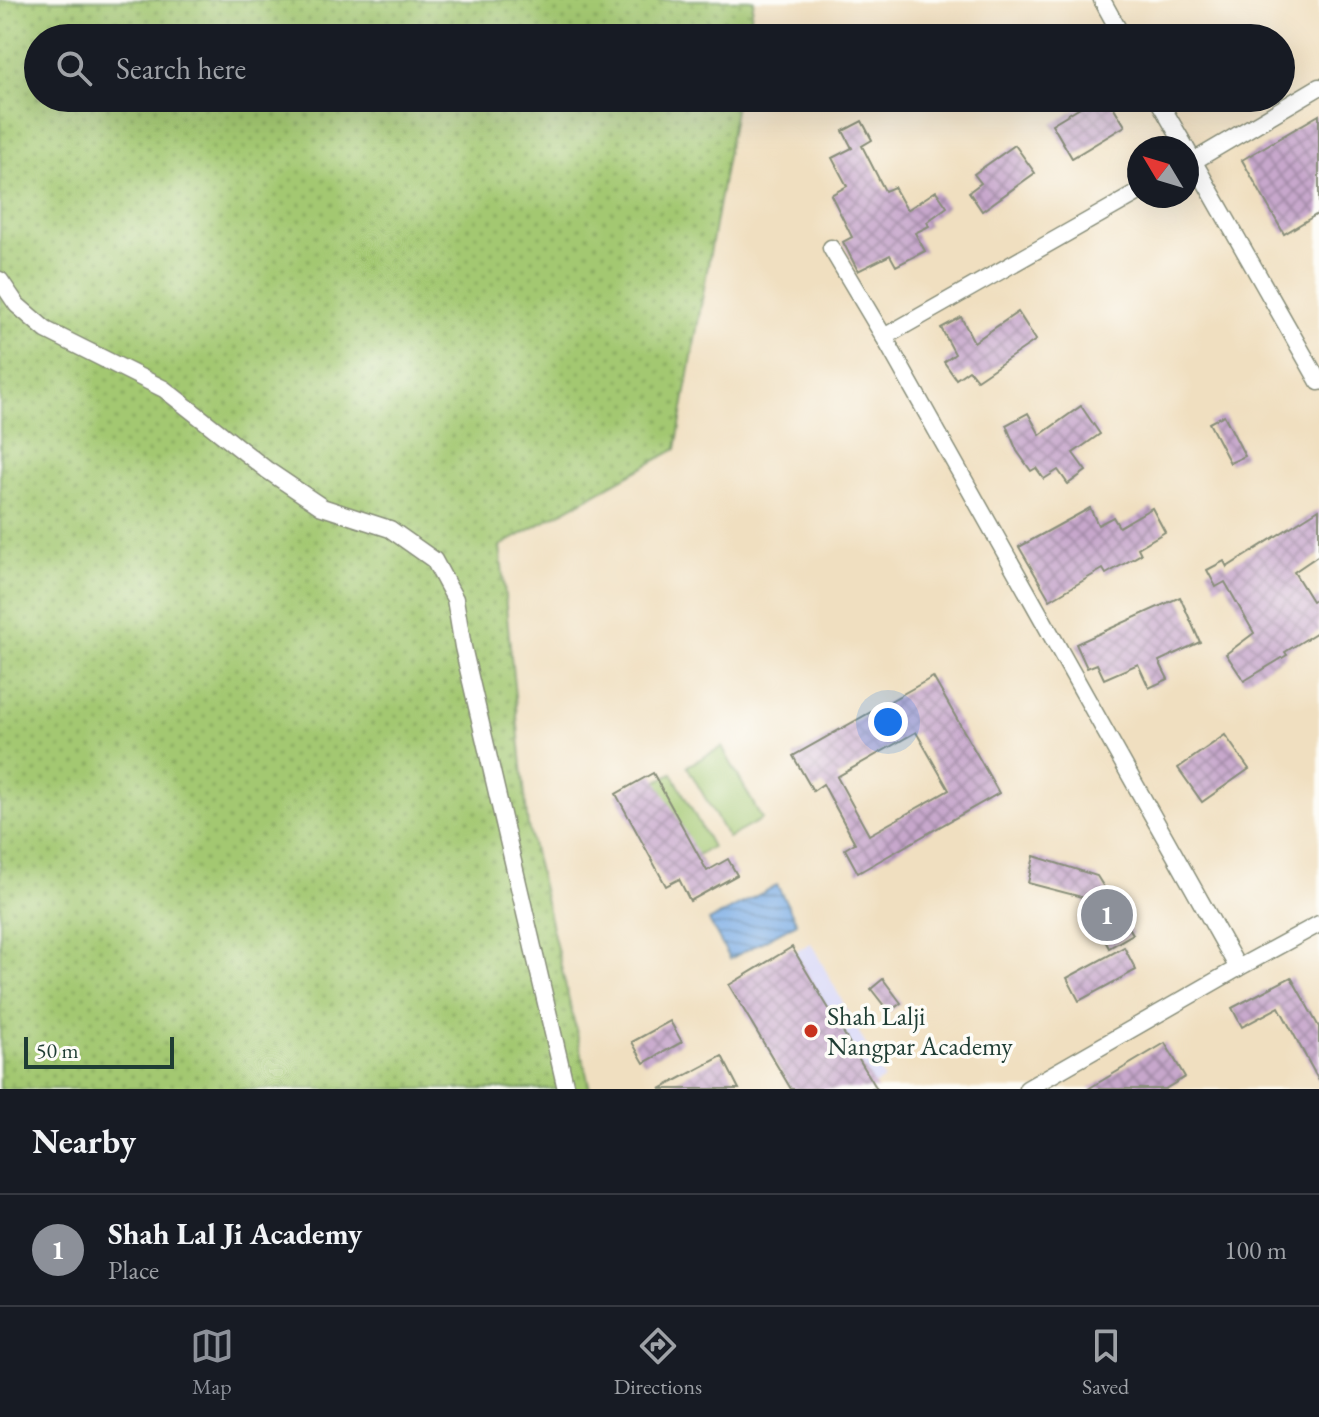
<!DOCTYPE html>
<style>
body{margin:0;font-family:"EB Garamond",serif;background:#20242c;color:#f1f3f6}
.compass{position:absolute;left:1127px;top:136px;width:72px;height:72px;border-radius:50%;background:#171b24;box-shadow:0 8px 32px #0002;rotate:308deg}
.scale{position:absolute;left:24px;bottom:20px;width:150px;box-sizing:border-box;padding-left:8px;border:4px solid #1f3d34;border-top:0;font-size:22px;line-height:28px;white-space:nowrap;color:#1f3d34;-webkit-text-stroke:6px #fdfcf7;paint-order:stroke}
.you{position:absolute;left:888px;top:722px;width:28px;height:28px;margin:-20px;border:6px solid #fff;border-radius:50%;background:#1a73e8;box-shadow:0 0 0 12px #1a73e833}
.badge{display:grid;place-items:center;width:52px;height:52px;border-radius:50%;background:#8c9099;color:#fff;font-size:26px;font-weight:700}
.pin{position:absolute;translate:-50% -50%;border:4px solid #fff;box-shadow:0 2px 8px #0006}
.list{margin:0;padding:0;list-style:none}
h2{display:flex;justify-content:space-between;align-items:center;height:104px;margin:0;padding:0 32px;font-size:34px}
h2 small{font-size:26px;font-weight:400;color:#9ea1a6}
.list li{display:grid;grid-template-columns:52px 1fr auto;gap:24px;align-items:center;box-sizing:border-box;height:112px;padding:0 32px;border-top:2px solid #363941}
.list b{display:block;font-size:30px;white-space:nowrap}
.list p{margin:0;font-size:26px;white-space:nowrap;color:#9ea1a6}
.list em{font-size:26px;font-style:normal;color:#9ea1a6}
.icon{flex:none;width:44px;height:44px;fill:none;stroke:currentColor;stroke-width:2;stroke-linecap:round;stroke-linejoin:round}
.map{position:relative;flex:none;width:1319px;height:1089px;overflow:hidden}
.search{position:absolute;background:#171b24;box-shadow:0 8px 32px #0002;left:24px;right:24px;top:24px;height:88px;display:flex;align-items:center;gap:20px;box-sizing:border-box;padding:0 28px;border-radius:44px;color:#9ea1a6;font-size:30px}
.sheet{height:216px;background:#171b24}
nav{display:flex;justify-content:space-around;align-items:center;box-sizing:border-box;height:112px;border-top:2px solid #363941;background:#171b24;font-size:22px;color:#9ea1a6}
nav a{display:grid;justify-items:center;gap:4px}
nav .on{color:#8c9099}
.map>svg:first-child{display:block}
</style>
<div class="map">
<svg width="1319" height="1089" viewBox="0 0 1319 1089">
<defs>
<pattern id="grass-dots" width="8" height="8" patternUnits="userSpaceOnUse" patternTransform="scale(2)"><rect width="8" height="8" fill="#a3c871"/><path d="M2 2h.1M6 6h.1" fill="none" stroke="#84a45e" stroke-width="1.8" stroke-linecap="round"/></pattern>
<pattern id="water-rules" width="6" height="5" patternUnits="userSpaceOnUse" patternTransform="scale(2)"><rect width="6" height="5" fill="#7aace5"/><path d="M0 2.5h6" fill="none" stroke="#638dba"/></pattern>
<pattern id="building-cross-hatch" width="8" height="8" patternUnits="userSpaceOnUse" patternTransform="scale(2)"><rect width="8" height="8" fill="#c7a7cc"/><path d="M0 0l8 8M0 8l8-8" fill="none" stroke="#a189a6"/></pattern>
</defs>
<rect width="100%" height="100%" fill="#fdfcf7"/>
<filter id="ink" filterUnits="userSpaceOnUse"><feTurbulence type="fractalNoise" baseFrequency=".0125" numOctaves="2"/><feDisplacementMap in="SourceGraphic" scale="16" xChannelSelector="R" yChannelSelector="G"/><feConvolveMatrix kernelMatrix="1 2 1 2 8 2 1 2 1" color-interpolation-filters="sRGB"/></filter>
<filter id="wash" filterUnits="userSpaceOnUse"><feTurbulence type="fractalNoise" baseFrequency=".006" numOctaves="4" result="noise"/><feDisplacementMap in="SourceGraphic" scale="32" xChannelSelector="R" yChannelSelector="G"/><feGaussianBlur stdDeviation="1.8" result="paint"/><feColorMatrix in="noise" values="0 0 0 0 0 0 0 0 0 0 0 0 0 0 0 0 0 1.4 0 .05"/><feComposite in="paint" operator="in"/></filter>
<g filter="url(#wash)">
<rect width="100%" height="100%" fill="#f0dfc0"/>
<polygon fill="#d7d7f8" points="811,943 884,1079 866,1089 738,983"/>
<polygon fill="url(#grass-dots)" stroke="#618252" stroke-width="2" points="0,0 754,0 747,38 38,38 38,98 737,98 676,449 500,546 528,826 590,1089 0,1089"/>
<g fill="#a3c871" stroke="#618252" stroke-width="2">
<polygon points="722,747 762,819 728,838 687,766"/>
<polygon points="672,773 712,847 677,866 637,793"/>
</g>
<polygon fill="url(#water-rules)" stroke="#4c748c" stroke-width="2" points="777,885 797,923 730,959 709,921"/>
<g id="blocks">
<g fill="url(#building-cross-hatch)" fill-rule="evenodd">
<polygon points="1095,98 1108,98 1125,126 1072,158 1052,124"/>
<polygon points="1319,115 1319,213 1284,234 1242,160"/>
<polygon points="862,121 872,140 862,146 885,191 894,187 907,210 936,191 947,207 927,222 929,226 915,233 925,251 896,266 890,255 858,271 843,242 852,237 831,195 847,186 832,158 852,148 843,131"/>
<polygon points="1015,145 1035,173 982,211 969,192 981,183 974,174"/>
<polygon points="1018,312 1036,340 977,380 969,370 956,379 944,362 955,354 941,328 961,317 974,342"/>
<polygon points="1081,406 1100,434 1073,453 1086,471 1068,484 1058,470 1044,479 1036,468 1031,471 1017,451 1006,425 1028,413 1040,435"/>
<polygon points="1224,415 1245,456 1230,463 1209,423"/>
<polygon points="1090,508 1098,525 1113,517 1119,527 1152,508 1165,532 1138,548 1141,554 1106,574 1103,569 1050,600 1019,547"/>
<polygon points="1319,509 1319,555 1294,572 1312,601 1319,597 1319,631 1285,652 1287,655 1244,681 1226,654 1254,633 1225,582 1216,587 1207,570 1224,561 1227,567"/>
<polygon points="1180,597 1200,642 1159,661 1168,679 1149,688 1138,664 1104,679 1097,664 1087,668 1076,644"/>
<path d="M933,677l66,116 -141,80 -13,-24 10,-6 -32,-59 -10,7 -20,-35zM916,732l33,58 -80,45 -32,-58z"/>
<polygon points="1225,735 1249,769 1202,802 1178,768"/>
<polygon points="653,773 707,871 728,859 737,875 690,901 679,879 666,886 616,794"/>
<polygon points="1034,856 1097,876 1133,934 1109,948 1082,897 1028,883"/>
<polygon points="792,947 877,1089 791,1089 729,985"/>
<polygon points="1124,947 1136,970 1079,1001 1067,978"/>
<polygon points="1291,977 1319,1027 1319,1081 1279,1007 1242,1027 1232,1008"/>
<polygon points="883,979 901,1003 889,1012 871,989"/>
<polygon points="670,1021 682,1042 644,1063 632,1042"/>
<polygon points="1165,1043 1185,1077 1165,1089 1088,1089"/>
<polygon points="722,1056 739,1089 660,1089"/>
</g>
</g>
</g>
<g filter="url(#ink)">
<use href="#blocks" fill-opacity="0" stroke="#888e7a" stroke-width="2"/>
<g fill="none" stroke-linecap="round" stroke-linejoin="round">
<g stroke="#888e7a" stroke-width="19">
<g id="street">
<polyline points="1102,0 1123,38"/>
<polyline points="1157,98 1186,148"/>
<polyline points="1187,150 1319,382"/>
<polyline points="1187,165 1319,87"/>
<polyline points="831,248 884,337 1238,968 1319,924"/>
<polyline points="0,280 17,305 46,330 164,389 267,470 322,507 390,529 434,560 455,599 463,647 566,1089"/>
<polyline points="884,337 1139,192"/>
<polyline points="1027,1089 1238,968"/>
</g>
</g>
<use href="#street" stroke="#fff" stroke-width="16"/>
</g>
</g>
<circle fill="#c8321e" stroke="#fdfcf7" stroke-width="3" cx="811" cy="1031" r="8"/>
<g text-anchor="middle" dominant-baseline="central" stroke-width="7" stroke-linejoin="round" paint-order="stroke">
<g font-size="26" fill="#1f3d34" stroke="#fdfcf7" text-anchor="start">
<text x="827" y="1016">Shah Lalji<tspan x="827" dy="30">Nangpar Academy</tspan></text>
</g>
</g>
</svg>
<svg class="compass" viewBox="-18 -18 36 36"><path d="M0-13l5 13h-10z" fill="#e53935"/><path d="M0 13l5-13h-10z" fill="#9ea1a6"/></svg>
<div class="scale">50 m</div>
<div class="you"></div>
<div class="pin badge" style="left:1107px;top:915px">1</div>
<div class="search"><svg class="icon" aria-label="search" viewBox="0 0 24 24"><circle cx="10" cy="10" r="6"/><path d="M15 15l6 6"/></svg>Search here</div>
</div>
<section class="sheet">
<h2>Nearby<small></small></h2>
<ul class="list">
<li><span class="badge">1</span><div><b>Shah Lal Ji Academy</b><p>Place</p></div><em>100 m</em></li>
</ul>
</section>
<nav>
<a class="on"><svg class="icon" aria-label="map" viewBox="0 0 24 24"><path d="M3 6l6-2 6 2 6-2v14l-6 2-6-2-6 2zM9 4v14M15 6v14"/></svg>Map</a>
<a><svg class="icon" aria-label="directions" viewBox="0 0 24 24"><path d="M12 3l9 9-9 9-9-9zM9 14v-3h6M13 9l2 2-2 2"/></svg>Directions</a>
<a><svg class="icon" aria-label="saved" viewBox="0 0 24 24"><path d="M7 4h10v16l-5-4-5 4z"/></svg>Saved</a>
</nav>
